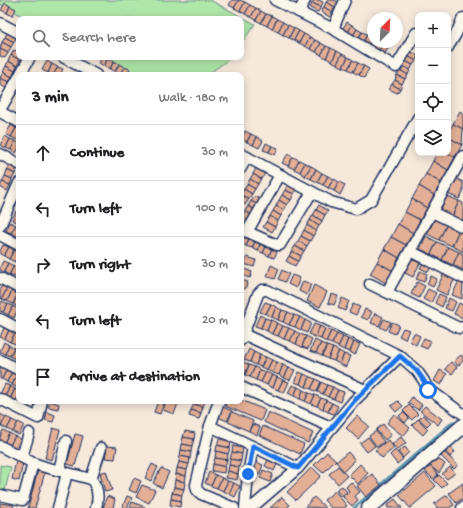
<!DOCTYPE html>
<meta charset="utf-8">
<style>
body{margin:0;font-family:"Gochi Hand",sans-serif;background:#f2f2f2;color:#202124}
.controls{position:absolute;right:12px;top:12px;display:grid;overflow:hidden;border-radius:8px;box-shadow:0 2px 10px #0003}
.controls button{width:36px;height:36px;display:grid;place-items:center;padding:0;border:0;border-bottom:1px solid #e0e0e0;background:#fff;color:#202124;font:20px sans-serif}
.compass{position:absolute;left:367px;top:12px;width:36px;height:36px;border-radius:50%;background:#fff;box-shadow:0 2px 10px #0003;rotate:24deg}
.stop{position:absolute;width:12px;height:12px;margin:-9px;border:3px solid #1a73e8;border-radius:50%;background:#fff}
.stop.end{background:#1a73e8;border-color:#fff;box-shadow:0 1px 4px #0008}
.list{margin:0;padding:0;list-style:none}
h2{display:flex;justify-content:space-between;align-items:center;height:52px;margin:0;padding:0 16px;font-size:17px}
h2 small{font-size:13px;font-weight:400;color:#757577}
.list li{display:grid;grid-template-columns:26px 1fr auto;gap:12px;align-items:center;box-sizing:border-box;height:56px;padding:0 16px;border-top:1px solid #e0e0e0}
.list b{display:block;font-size:15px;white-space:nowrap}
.list em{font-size:13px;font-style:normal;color:#757577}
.icon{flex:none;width:22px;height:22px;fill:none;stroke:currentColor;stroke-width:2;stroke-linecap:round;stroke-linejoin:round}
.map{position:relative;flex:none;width:463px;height:508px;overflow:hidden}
.search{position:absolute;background:#fff;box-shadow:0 2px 10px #0003;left:16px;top:16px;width:228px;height:44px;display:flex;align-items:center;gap:10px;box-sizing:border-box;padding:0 14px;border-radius:8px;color:#757577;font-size:15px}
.panel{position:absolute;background:#fff;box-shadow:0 2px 10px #0003;left:16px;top:72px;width:228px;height:332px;border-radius:8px}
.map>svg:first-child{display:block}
</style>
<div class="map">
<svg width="463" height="508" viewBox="0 0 463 508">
<rect width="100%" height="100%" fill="#f6e9db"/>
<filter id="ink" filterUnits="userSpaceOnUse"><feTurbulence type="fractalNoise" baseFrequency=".025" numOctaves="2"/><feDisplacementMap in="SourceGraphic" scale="8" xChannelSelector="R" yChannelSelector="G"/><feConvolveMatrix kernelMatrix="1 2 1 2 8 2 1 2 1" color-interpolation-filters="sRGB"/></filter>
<g filter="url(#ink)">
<g fill="#afe6a9" stroke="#658a84">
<polygon points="0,0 210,0 255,24 241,44 241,19 28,19 0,4"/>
<polygon points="99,57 232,57 207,75 132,75"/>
<polygon points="0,465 11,467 5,490 0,489"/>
</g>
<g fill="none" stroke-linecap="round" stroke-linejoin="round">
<polyline stroke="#5f97b1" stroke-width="3" points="354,508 453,422"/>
</g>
<g fill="#e3af96" stroke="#1b2f5e">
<polygon points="232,0 239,0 234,8 229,5"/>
<polygon points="239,0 245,2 240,11 234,8"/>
<polygon points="314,0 319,0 323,2 321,7 312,3"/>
<polygon points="328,0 334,0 338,2 335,7 326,2"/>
<polygon points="245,2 250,5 245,14 240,11"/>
<polygon points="326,2 335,7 332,12 324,7"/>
<polygon points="5,3 10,6 7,13 1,10"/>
<polygon points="312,3 321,7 318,12 310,8"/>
<polygon points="250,5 256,8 251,17 245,14"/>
<polygon points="10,6 16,9 12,16 7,13"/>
<polygon points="324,7 332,12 330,17 321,12"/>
<polygon points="256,8 261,11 256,20 251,17"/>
<polygon points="261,11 266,14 261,23 256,20"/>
<polygon points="266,14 272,16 267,26 261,23"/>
<polygon points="272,16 277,19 272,29 267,26"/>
<polygon points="277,19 283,22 278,32 272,29"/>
<polygon points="283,22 288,25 283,35 278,32"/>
<polygon points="347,22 352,25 347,34 341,31"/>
<polygon points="288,25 294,28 289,38 283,35"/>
<polygon points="352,25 357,29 352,37 347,34"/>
<polygon points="294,28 299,31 294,40 289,38"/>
<polygon points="357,29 362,32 357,40 352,37"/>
<polygon points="8,31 17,36 14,42 5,37"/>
<polygon points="299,31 304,34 299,43 294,40"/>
<polygon points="362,32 367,34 363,43 357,40"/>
<polygon points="304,34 310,37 305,46 299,43"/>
<polygon points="367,34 373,38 368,46 363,43"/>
<polygon points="5,37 14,42 11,47 2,42"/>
<polygon points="310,37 315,40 310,49 305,46"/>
<polygon points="315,40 321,43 316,52 310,49"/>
<polygon points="2,42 11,47 8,53 0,49"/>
<polygon points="377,42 383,44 378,52 373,49"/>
<polygon points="321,43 326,46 321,55 316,52"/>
<polygon points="383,44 389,47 384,55 378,52"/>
<polygon points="326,46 331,48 326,58 321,55"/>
<polygon points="331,48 337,51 332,61 326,58"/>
<polygon points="0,49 8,53 5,58 0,56"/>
<polygon points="14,50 19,52 19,57 22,57 20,60 11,55"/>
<polygon points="337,51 342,54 337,64 332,61"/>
<polygon points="411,51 418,56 416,61 408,56"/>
<polygon points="342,54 348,57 343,67 337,64"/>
<polygon points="11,55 20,60 17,66 8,61"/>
<polygon points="408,56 416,61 413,65 405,61"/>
<polygon points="102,57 108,58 104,66 99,63"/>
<polygon points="348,57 353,60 348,69 343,67"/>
<polygon points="108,58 114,61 110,69 104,66"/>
<polygon points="353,60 358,63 353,72 348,69"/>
<polygon points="8,61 17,66 15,71 6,66"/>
<polygon points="47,61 52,64 48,73 42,70"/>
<polygon points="114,61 119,64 115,72 110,69"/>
<polygon points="405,61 413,65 410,70 403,66"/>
<polygon points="358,63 364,66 359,75 353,72"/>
<polygon points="52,64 58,67 53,75 48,73"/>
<polygon points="119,64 124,67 120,74 115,72"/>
<polygon points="6,66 15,71 12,77 3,72"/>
<polygon points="364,66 369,69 364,78 359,75"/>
<polygon points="403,66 410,70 408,75 400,70"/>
<polygon points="58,67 63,69 60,75 53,75"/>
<polygon points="124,67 130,69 127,75 121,75 120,74"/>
<polygon points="400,70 408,75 405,79 397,75"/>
<polygon points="3,72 12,77 9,82 0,78"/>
<polygon points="397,75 405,79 402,84 395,80"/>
<polygon points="0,78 9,82 6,88 0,85"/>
<polygon points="395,80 402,84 400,89 392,84"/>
<polygon points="392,84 400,89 397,93 389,89"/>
<polygon points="460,111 463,113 463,129 453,124"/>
<polygon points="453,124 463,129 462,145 448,137 448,133"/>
<polygon points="11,125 16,128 11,137 6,134"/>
<polygon points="16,128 19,129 19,136 17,140 11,137"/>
<polygon points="245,131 251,134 247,142 242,139"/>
<polygon points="251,134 257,137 253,145 247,142"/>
<polygon points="5,136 10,139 6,148 0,145"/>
<polygon points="257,137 263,141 259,148 253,145"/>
<polygon points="448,137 462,145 455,157 447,153"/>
<polygon points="10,139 15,141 11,150 6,148"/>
<polygon points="15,141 19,143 19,148 16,153 11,150"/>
<polygon points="266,143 272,146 269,152 263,150"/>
<polygon points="272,146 278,148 275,155 269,152"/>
<polygon points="437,153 447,153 455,157 448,170 433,161"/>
<polygon points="288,154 293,157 288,166 282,163"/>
<polygon points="293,157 299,160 294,169 288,166"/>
<polygon points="299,160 305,163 300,172 294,169"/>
<polygon points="433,161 448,170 441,183 426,174"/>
<polygon points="305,163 311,166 305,176 300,172"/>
<polygon points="10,165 17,168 15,174 7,170"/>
<polygon points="311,166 316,169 311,179 305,176"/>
<polygon points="256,168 265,174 261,179 253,174"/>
<polygon points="316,169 322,173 317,182 311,179"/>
<polygon points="7,170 15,174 12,179 5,176"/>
<polygon points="322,173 328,176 323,185 317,182"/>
<polygon points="253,174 261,179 258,184 250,179"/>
<polygon points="426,174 441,183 434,195 419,186"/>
<polygon points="5,176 12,179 10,185 2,182"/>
<polygon points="328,176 334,179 328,188 323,185"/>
<polygon points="455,178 463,182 463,192 459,199 448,194"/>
<polygon points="250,179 258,184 255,189 247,184"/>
<polygon points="334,179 339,182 334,191 328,188"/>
<polygon points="2,182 10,185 7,191 0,187"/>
<polygon points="339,182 345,185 340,195 334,191"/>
<polygon points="247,184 255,189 252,194 244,189"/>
<polygon points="288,184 297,189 294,194 285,190"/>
<polygon points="419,186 434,195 427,208 412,199"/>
<polygon points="244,189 252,194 249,199 241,195"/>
<polygon points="285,190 294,194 291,200 282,195"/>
<polygon points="241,195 249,199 245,205 241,202"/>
<polygon points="282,195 291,200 287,205 279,200"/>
<polygon points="255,196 263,201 260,206 251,201"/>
<polygon points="447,196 459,201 451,219 439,213"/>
<polygon points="412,199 427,208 420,220 405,212"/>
<polygon points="279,200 287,205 284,210 276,206"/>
<polygon points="251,201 260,206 257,211 248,206"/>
<polygon points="459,201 463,203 463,224 451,219"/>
<polygon points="319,205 328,211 325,215 316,210"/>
<polygon points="248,206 257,211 253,216 245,211"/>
<polygon points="276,206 284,210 281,216 273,211"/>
<polygon points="316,210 325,215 322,221 313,215"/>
<polygon points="16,211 19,213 19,219 17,222 12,220"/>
<polygon points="245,211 253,216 250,222 242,217"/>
<polygon points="273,211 281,216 278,221 270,216"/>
<polygon points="405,212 420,220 413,233 398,224"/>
<polygon points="313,215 322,221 319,226 310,220"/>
<polygon points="270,216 278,221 275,227 266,222"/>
<polygon points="435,219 447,224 439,240 427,234"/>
<polygon points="310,220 319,226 316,231 307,225"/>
<polygon points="10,222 16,225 11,233 6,231"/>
<polygon points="266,222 275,227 272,232 263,227"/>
<polygon points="398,224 413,233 406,245 391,237"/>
<polygon points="447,224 459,230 452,246 439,240"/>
<polygon points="16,225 19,226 19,232 17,236 11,233"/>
<polygon points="307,225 316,231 313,236 304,230"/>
<polygon points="304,230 313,236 310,241 301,236"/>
<polygon points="459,230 463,232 463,252 452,246"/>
<polygon points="301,236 310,241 307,246 298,241"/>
<polygon points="426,236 437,242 431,254 420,249"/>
<polygon points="244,237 249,239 246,246 241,243"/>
<polygon points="391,237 406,245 399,258 384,249"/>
<polygon points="249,239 255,242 252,248 246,246"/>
<polygon points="298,241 307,246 304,251 295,246"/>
<polygon points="255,242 260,244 258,251 252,248"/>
<polygon points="437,242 448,247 442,260 431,254"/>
<polygon points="260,244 266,247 263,253 258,251"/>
<polygon points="3,245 9,247 4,256 0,254 0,251"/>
<polygon points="295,246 304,251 301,256 292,251"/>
<polygon points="9,247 14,250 9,259 4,256"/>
<polygon points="266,247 272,249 269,256 263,253"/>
<polygon points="448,247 459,252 453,265 442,260"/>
<polygon points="272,249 277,252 274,258 269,256"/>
<polygon points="384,249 399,258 393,271 377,262"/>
<polygon points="14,250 19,253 15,262 9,259"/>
<polygon points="292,251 301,256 298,261 289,256"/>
<polygon points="459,252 463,254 463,270 453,265"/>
<polygon points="289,256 298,261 295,266 286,261"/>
<polygon points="247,257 256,260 254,267 244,264"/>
<polygon points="411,259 420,263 413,277 405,273"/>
<polygon points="3,261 8,263 4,272 0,270 0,267"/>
<polygon points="377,262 393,271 386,283 370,274"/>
<polygon points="8,263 14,266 9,275 4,272"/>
<polygon points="423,263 431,267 428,272 420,268"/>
<polygon points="271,265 279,269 275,279 267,276"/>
<polygon points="14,266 19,269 15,277 9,275"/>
<polygon points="242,268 252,272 250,278 241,275"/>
<polygon points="282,270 289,274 285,282 278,279"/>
<polygon points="420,271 427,274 424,282 416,279"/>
<polygon points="444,273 455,278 447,295 436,290"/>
<polygon points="292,275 300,278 296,288 288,284"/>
<polygon points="431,276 437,279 433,287 427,284"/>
<polygon points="241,280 248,282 245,289 241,287"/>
<polygon points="303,281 311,284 307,295 299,291"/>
<polygon points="459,281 463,283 462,299 452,295"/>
<polygon points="417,282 425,286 419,298 411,294"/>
<polygon points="314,285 327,292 320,307 307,301"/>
<polygon points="2,286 7,288 2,299 0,298 0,289"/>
<polygon points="7,288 12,291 7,301 2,299"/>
<polygon points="428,289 436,293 431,303 423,299"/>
<polygon points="12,291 18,294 13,304 7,301"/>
<polygon points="18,294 19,294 18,307 13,304"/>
<polygon points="331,294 338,296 334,305 328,303"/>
<polygon points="439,294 446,297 442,307 435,303"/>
<polygon points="342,298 349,301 345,311 338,308"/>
<polygon points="449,298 456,302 452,311 445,308"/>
<polygon points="2,301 8,304 3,312 0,311 0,305"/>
<polygon points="265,302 271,304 266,314 260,312"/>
<polygon points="459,303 463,305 463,318 454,314"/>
<polygon points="8,304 13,306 8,315 3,312"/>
<polygon points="271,304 276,307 272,317 266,314"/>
<polygon points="353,304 360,307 356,315 349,312"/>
<polygon points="13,306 18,309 14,318 8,315"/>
<polygon points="276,307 282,310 278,320 272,317"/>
<polygon points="365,309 372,312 368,320 361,317"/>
<polygon points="282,310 288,312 283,322 278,320"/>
<polygon points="288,312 294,315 289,325 283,322"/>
<polygon points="375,313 383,317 379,326 371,323"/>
<polygon points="260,315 265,318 261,328 255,326"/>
<polygon points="294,315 300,317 295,327 289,325"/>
<polygon points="300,317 305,320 301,330 295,327"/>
<polygon points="265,318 271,320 267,331 261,328"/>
<polygon points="384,319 391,322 386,330 380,327"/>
<polygon points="271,320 277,323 272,334 267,331"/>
<polygon points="305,320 311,323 307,333 301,330"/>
<polygon points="392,322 399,325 395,334 388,331"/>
<polygon points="277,323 283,326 278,336 272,334"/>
<polygon points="314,324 320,326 315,337 309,334"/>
<polygon points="283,326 289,328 284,339 278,336"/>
<polygon points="320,326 325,329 321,339 315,337"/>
<polygon points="4,328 9,330 5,339 0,337"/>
<polygon points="289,328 295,331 290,341 284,339"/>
<polygon points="403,328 409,330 405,339 399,336"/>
<polygon points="325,329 331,331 326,342 321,339"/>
<polygon points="9,330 15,333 10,342 5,339"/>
<polygon points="295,331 300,334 296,344 290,341"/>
<polygon points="331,331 337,334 332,344 326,342"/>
<polygon points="15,333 19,335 16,344 10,342"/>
<polygon points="414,333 420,336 416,345 410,341"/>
<polygon points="300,334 306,336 302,347 296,344"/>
<polygon points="337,334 343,337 338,347 332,344"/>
<polygon points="306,336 312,339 308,349 302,347"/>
<polygon points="343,337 348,339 344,350 338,347"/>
<polygon points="424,338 431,341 427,349 420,346"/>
<polygon points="348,339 354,342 350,352 344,350"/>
<polygon points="315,340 321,343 316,353 310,351"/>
<polygon points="4,342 9,345 5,354 0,351"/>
<polygon points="354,342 360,344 355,355 350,352"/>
<polygon points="321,343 327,346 322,356 316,353"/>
<polygon points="9,345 14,348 10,356 5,354"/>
<polygon points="327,346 333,348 328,359 322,356"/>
<polygon points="14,348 19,350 15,359 10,356"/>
<polygon points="333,348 339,351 334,361 328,359"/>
<polygon points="249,349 254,352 250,362 244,360"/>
<polygon points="339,351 344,354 340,364 334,361"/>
<polygon points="254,352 260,355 256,365 250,362"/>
<polygon points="344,354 350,356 346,367 340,364"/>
<polygon points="260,355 266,357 261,367 256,365"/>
<polygon points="461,355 463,357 463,361 458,366 454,361"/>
<polygon points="266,357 272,360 267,370 261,367"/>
<polygon points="272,360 277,362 273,373 267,370"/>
<polygon points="244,362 249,365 245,375 241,373 241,368"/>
<polygon points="277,362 283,365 279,375 273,373"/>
<polygon points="451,362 457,367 452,374 445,369"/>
<polygon points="249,365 255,367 250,377 245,375"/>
<polygon points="283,365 289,368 284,378 279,375"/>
<polygon points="1,366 7,369 2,379 0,379 0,369"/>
<polygon points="255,367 260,370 256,380 250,377"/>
<polygon points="289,368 295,370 290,380 284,378"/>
<polygon points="7,369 12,372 7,382 2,379"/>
<polygon points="260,370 266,372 261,382 256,380"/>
<polygon points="440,370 447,374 441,385 434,381"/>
<polygon points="12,372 17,375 12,385 7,382"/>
<polygon points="266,372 272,375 267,385 261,382"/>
<polygon points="299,372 304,374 300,384 294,382"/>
<polygon points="304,374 310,377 306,387 300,384"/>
<polygon points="17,375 19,376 19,385 18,388 12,385"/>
<polygon points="272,375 277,377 273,388 267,385"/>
<polygon points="277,377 283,380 278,390 273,388"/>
<polygon points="310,377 316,379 311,389 306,387"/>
<polygon points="316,379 321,382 317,392 311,389"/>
<polygon points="283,380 289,382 284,393 278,390"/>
<polygon points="321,382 327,385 323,394 317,392"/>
<polygon points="5,384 10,386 5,397 0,394"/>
<polygon points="292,385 298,387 294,396 288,393"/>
<polygon points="327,385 333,387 328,397 323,394"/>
<polygon points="10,386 15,389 10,399 5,397"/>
<polygon points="298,387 303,390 300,399 294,396"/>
<polygon points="333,387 338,390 334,399 328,397"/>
<polygon points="15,389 19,391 19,395 15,402 10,399"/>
<polygon points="303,390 309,393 305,401 300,399"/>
<polygon points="338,390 344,392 340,402 334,399"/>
<polygon points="309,393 315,395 311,404 305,401"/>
<polygon points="315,395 321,398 317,406 311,404"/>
<polygon points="412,397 422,405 418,410 408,403"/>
<polygon points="321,398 326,400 323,409 317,406"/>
<polygon points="241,400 265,410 261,421 225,406 227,401 241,401"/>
<polygon points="326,400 332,403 328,412 323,409"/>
<polygon points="50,401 59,404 58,409 48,407"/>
<polygon points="158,401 164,404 160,414 154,412"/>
<polygon points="166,401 179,401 174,414 163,410"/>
<polygon points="195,401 205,401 203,407 194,404"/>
<polygon points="398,401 403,406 396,412 391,406"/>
<polygon points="332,403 338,406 334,414 328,412"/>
<polygon points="194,404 203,407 201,413 191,410"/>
<polygon points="409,405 418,414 412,420 403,411"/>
<polygon points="425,406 442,419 438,425 420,411"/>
<polygon points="223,407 232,411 227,421 218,417"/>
<polygon points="191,410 201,413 199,419 189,416"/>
<polygon points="47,412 55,415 53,422 45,420"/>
<polygon points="232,412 253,421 249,431 228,422"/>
<polygon points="268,412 313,433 308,443 264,422"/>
<polygon points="403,412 409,418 405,423 399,416"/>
<polygon points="0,414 6,417 1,426 0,426"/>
<polygon points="394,414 410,428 403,436 387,423"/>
<polygon points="423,415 431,422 427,426 419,419"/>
<polygon points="357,416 369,426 358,439 346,428"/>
<polygon points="6,417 12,420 7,429 1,426"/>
<polygon points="418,419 428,429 423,435 412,425"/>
<polygon points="12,420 18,423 13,432 7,429"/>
<polygon points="18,422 24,425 19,435 13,432"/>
<polygon points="253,424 260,427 257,435 249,431"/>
<polygon points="383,424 391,435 385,440 376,430"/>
<polygon points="263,426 304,444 300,454 259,435"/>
<polygon points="53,428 60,430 52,460 45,458"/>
<polygon points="3,430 9,433 4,443 0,440 0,437"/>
<polygon points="185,431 195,433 194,439 183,437"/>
<polygon points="376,431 384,442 377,447 369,436"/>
<polygon points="9,433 15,436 10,445 4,443"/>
<polygon points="75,434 83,436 75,466 67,464"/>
<polygon points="15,436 21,439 16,448 10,445"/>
<polygon points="183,437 194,439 192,446 182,444"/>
<polygon points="368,437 375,446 367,452 360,443"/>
<polygon points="401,437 406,443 397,450 392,444"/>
<polygon points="219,439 231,441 230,448 217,445"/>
<polygon points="388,440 394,448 382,458 375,450"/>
<polygon points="182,444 192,446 191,452 181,450"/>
<polygon points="217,445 230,448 228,454 216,451"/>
<polygon points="107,446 117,447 115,459 105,458"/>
<polygon points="233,446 243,448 242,454 232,452"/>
<polygon points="450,446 455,452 450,457 445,451"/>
<polygon points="405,447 409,452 403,458 398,452"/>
<polygon points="181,450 191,452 190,458 180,456"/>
<polygon points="395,450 403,459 397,464 390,455"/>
<polygon points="216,451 228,454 227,460 215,458"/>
<polygon points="232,452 242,454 241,461 230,459"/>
<polygon points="327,452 336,460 323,473 314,465"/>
<polygon points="348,452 355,460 344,471 336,462"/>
<polygon points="444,452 458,465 454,469 440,455"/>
<polygon points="433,455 445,464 439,473 426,463"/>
<polygon points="180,456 190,458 189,464 179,462"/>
<polygon points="215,458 227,460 225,467 213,464"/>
<polygon points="230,459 241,461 239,467 229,465"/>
<polygon points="268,460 277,464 274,471 265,466"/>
<polygon points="16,461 23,463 19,481 12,479"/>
<polygon points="179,462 189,464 187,470 177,468"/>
<polygon points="256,462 263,465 259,475 252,473"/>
<polygon points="152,464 158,467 151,481 145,478"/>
<polygon points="213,464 225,467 224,473 212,471"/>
<polygon points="360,464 368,473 358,484 349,475"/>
<polygon points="229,465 239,467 238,474 228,471"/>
<polygon points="338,466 347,476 338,484 329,474"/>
<polygon points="431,466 438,475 433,479 425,471"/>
<polygon points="312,467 321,476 296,500 287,492"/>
<polygon points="450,467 455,473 447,479 442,474"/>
<polygon points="161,468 169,472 162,488 153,483"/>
<polygon points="177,468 187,470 186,476 176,474"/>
<polygon points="38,470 45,472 35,508 28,508"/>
<polygon points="263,470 273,474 270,482 260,478"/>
<polygon points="106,471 112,490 105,492 100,473"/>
<polygon points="228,471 238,474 237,480 226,478"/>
<polygon points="209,472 216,475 211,486 205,483"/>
<polygon points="425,473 436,486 410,508 399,495"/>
<polygon points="176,474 186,476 185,482 175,480"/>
<polygon points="372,474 381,485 366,497 357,486"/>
<polygon points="216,475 222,478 217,488 211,486"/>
<polygon points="439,475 447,483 442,488 434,480"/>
<polygon points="134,478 141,481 136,493 129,490"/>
<polygon points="222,478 228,481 223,491 217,488"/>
<polygon points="175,480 185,482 184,489 174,487"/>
<polygon points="228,481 234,483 229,494 223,491"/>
<polygon points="351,482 360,492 355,496 358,500 352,506 343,497 349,491 346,487"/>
<polygon points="234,483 240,486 235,497 229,494"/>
<polygon points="463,483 463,498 456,503 449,493"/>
<polygon points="142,485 155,490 149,503 136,497"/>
<polygon points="342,486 347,492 341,496 336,490"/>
<polygon points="174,487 184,489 182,495 172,493"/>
<polygon points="335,491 347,506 344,508 331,508 324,500"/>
<polygon points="172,493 182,495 181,501 171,499"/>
<polygon points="447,495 454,505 449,508 437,508 434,504"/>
<polygon points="107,496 115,499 113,508 103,508"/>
<polygon points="127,496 132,498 127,508 122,508"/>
<polygon points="282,497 290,505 286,508 270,508"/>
<polygon points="314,497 326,508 305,507"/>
<polygon points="171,499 181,501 180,507 170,505"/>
<polygon points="395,499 402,508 388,508 387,506"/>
<polygon points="132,502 145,507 145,508 130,508"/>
<polygon points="0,503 14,505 13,508 0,508"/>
</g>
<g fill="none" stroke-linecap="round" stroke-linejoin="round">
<g stroke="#1b2f5e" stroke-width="13">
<g id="minor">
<polyline points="275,0 333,29 396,67 416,33"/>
<polyline points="299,12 305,0"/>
<polyline points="0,23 19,33"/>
<polyline points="333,29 345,0"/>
<polyline points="448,47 456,34 463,18"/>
<polyline points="63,57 96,75"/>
<polyline points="20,75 30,57"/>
<polyline points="0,110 19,77"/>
<polyline points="0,112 19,122"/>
<polyline points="0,154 19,164"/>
<polyline points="241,154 331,202 356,209 371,200 418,118"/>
<polyline points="241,168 247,157"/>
<polyline points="432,212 463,227"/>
<polyline points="0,226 19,183"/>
<polyline points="241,229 277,245 280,245 312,192"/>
<polyline points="247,232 280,175"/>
<polyline points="0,235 19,245"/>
<polyline points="410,251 463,278"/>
<polyline points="0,278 19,288"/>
<polyline points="370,284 459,328 463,327"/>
<polyline points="387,292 463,156"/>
<polyline points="0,319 19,329"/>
<polyline points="243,334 365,390"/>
<polyline points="241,340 258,294 262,290 267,290 400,356 417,371 424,381 427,388 463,414"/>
<polyline points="0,360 19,370"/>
<polyline points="241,387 331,427"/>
<polyline points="0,399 38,418 42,401"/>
<polyline points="219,401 210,426 196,485 197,490 201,494 234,508"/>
<polyline points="210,426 298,468"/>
<path d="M0,446l33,17 12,4 46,12c7,8 8,18 5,29"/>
<polyline points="22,457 29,433"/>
<polyline points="59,471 66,441"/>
<polyline points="91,479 101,448"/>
<polyline points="0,495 23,500 33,463"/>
<polyline points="58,508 67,473"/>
<polyline points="245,508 248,474 253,447"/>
<polyline points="249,508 256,504 298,468 354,401 400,356"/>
<polyline points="462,508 463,507"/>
</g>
</g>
<g stroke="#1b2f5e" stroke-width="17">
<polyline id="secondary" points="369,508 463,426"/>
</g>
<use href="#minor" stroke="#fbf7ec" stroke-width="10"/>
<use href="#secondary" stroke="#fbf7ec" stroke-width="14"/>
</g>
</g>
<g fill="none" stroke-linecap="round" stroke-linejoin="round" filter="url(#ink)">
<polyline stroke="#1a73e8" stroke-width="5" points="248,474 253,446 298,468 354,401 400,356 417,371 424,381 428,390"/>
</g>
</svg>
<div class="controls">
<button>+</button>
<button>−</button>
<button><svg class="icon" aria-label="locate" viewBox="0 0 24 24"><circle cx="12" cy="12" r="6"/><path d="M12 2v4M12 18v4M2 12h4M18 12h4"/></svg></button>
<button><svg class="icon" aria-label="layers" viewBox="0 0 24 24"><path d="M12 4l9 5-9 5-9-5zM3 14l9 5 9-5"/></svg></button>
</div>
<svg class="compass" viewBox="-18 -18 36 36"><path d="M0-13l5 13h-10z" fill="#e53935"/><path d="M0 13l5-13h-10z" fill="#757577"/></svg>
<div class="stop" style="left:428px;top:390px"></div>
<div class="stop end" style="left:248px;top:474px"></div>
<div class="search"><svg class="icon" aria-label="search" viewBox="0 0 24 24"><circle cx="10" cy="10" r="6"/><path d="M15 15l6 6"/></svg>Search here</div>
<section class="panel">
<h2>3 min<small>Walk · 180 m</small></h2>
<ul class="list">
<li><svg class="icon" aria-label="ahead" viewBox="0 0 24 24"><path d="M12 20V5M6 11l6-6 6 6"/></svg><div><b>Continue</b></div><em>30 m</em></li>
<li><svg class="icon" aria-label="left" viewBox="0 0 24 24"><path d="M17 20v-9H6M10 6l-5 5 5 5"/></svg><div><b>Turn left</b></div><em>100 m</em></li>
<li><svg class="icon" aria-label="right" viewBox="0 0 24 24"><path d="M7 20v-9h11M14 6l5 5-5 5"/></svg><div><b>Turn right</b></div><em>30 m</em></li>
<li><svg class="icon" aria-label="left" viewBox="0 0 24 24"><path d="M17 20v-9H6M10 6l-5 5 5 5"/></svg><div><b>Turn left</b></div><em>20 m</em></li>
<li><svg class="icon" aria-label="arrive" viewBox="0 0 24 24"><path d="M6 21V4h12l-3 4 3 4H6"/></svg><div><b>Arrive at destination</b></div></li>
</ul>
</section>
</div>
